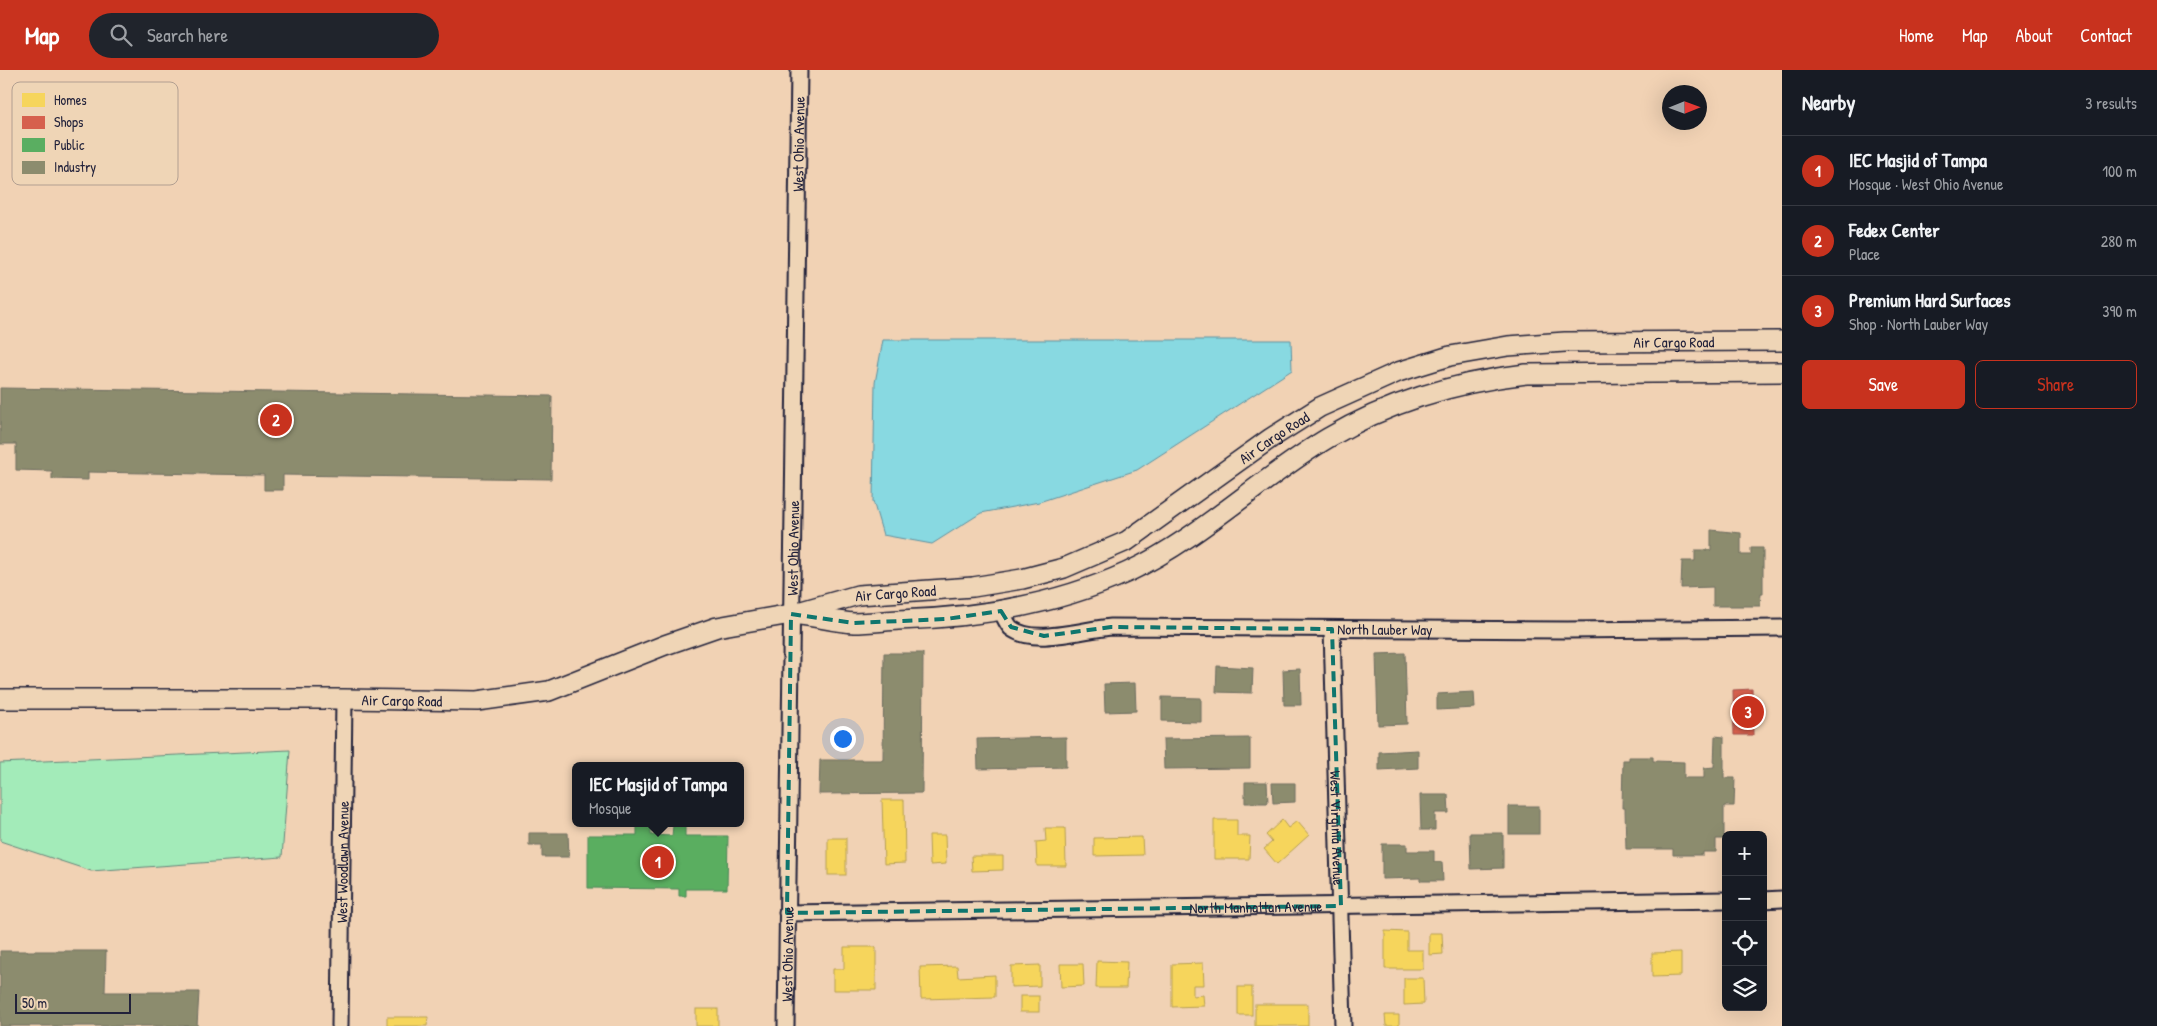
<!DOCTYPE html>
<meta charset="utf-8">
<style>
body{margin:0;font-family:"Patrick Hand",sans-serif;background:#20242c;color:#f1f3f6}
.controls{position:absolute;right:15px;bottom:15px;display:grid;overflow:hidden;border-radius:8px;box-shadow:0 5px 20px #0002}
.controls button{width:45px;height:45px;display:grid;place-items:center;padding:0;border:0;border-bottom:1px solid #363941;background:#171b24;color:#f1f3f6;font:25px sans-serif}
.compass{position:absolute;left:1662px;top:15px;width:45px;height:45px;border-radius:50%;background:#171b24;box-shadow:0 5px 20px #0002;rotate:89deg}
.scale{position:absolute;left:15px;bottom:12px;width:116px;box-sizing:border-box;padding-left:5px;border:2px solid #22223b;border-top:0;font-size:14px;line-height:18px;white-space:nowrap;color:#22223b;-webkit-text-stroke:4px #efd5b6;paint-order:stroke}
.you{position:absolute;left:842px;top:668px;width:18px;height:18px;margin:-12px;border:4px solid #fff;border-radius:50%;background:#1a73e8;box-shadow:0 0 0 8px #1a73e833}
.badge{display:grid;place-items:center;width:32px;height:32px;border-radius:50%;background:#c8321e;color:#fff;font-size:16px;font-weight:700}
.pin{position:absolute;translate:-50% -50%;border:2px solid #fff;box-shadow:0 1px 5px #0006}
.popup{position:absolute;left:572px;top:692px;width:172px;height:65px;box-sizing:border-box;display:grid;place-content:center;border-radius:8px;background:#171b24;filter:drop-shadow(0 1px 4px #0005);font-size:16px;white-space:nowrap;color:#9ea1a6}
.popup b{font-size:19px;color:#f1f3f6}
.popup::after{content:'';position:absolute;left:50%;top:100%;margin-left:-10px;border:10px solid transparent;border-top-color:#171b24}
.list{margin:0;padding:0;list-style:none}
h2{display:flex;justify-content:space-between;align-items:center;height:65px;margin:0;padding:0 20px;font-size:21px}
h2 small{font-size:16px;font-weight:400;color:#9ea1a6}
.list li{display:grid;grid-template-columns:32px 1fr auto;gap:15px;align-items:center;box-sizing:border-box;height:70px;padding:0 20px;border-top:1px solid #363941}
.list b{display:block;font-size:19px;white-space:nowrap}
.list p{margin:0;font-size:16px;white-space:nowrap;color:#9ea1a6}
.list em{font-size:16px;font-style:normal;color:#9ea1a6}
.actions{display:flex;gap:10px;padding:15px 20px}
.actions a{flex:1;padding:11px 0;border:1px solid #c8321e;border-radius:8px;text-align:center;font-size:18px;color:#c8321e}
.actions .main{background:#c8321e;color:#fff}
.icon{flex:none;width:28px;height:28px;fill:none;stroke:currentColor;stroke-width:2;stroke-linecap:round;stroke-linejoin:round}
.map{position:relative;flex:none;width:1782px;height:956px;overflow:hidden}
header{display:flex;align-items:center;gap:30px;box-sizing:border-box;height:70px;padding:0 25px;background:#c8321e;color:#fff}
header strong{font-size:24px}
nav{display:flex;gap:28px;margin-inline-start:auto;font-size:18px}
.search{width:350px;height:45px;background:#20242c;display:flex;align-items:center;gap:12px;box-sizing:border-box;padding:0 18px;border-radius:28px;color:#9ea1a6;font-size:19px}
main{display:flex}
aside{flex:1;background:#171b24}
.map>svg:first-child{display:block}
</style>
<header>
<strong>Map</strong>
<div class="search"><svg class="icon" aria-label="search" viewBox="0 0 24 24"><circle cx="10" cy="10" r="6"/><path d="M15 15l6 6"/></svg>Search here</div>
<nav><a>Home</a><a>Map</a><a>About</a><a>Contact</a></nav>
</header>
<main>
<div class="map">
<svg width="1782" height="956" viewBox="0 0 1782 956">
<rect width="100%" height="100%" fill="#f1d2b4"/>
<filter id="ink" filterUnits="userSpaceOnUse"><feTurbulence type="fractalNoise" baseFrequency=".02" numOctaves="2"/><feDisplacementMap in="SourceGraphic" scale="10" xChannelSelector="R" yChannelSelector="G"/><feConvolveMatrix kernelMatrix="1 2 1 2 8 2 1 2 1" color-interpolation-filters="sRGB"/></filter>
<g filter="url(#ink)">
<polygon fill="#a3ebb9" stroke="#62867a" points="290,680 282,787 91,801 0,771 0,693"/>
<polygon fill="#88d9e1" stroke="#5f909f" points="883,270 1291,270 1292,300 1137,400 1039,432 981,443 932,474 883,465 873,431 875,313"/>
<g fill="#f6d55c" stroke="#b69f52">
<polygon points="882,730 904,730 905,793 884,794"/>
<polygon points="1214,750 1237,750 1237,766 1250,766 1249,789 1214,789"/>
<polygon points="1282,750 1288,758 1297,751 1309,765 1277,794 1264,779 1272,772 1266,765"/>
<polygon points="1045,758 1065,758 1066,796 1037,796 1036,772 1046,771"/>
<polygon points="929,765 945,765 946,794 930,795"/>
<polygon points="1142,767 1143,785 1094,786 1094,768"/>
<rect x="828" y="768" width="18" height="37"/>
<polygon points="971,786 1003,786 1003,800 972,801"/>
<polygon points="1385,861 1407,862 1407,880 1423,880 1423,899 1385,899"/>
<polygon points="1429,863 1442,863 1443,884 1429,885"/>
<polygon points="844,877 876,877 876,920 833,920 833,899 844,899"/>
<polygon points="1681,882 1681,906 1652,907 1652,883"/>
<polygon points="1097,891 1127,892 1126,918 1096,918"/>
<polygon points="1203,893 1204,915 1193,915 1193,926 1203,925 1204,936 1172,937 1172,894"/>
<polygon points="1060,894 1083,894 1084,916 1061,917"/>
<polygon points="1040,895 1040,916 1011,917 1011,896"/>
<polygon points="957,896 958,907 995,905 995,927 921,929 920,897"/>
<polygon points="1404,908 1423,908 1424,934 1404,935"/>
<rect x="1238" y="917" width="14" height="28"/>
<rect x="1020" y="926" width="19" height="16"/>
<rect x="1255" y="934" width="53" height="22"/>
<rect x="696" y="939" width="22" height="17"/>
<polygon points="1385,945 1399,945 1399,956 1386,956"/>
<polygon points="387,947 428,947 427,956 387,956"/>
</g>
<polygon fill="#d6604d" stroke="#a04d48" points="1752,619 1753,665 1734,665 1733,620"/>
<polygon fill="#5aae61" stroke="#498456" points="637,756 651,756 651,765 672,766 673,756 685,756 685,766 728,766 727,819 686,819 686,826 679,826 679,819 588,818 588,765 637,765"/>
<g fill="#8c8c6e" stroke="#6c6c5f">
<polygon points="0,318 552,326 551,409 283,405 283,420 264,420 264,405 88,402 88,410 52,409 52,401 16,400 16,374 0,374"/>
<polygon points="1711,460 1741,463 1741,485 1751,485 1751,478 1763,478 1763,524 1761,524 1760,536 1713,536 1713,517 1681,518 1682,491 1695,491 1695,480 1711,480"/>
<polygon points="884,583 923,583 922,723 819,724 820,690 883,690"/>
<polygon points="1405,583 1407,654 1378,655 1376,584"/>
<polygon points="1217,596 1253,598 1252,623 1216,622"/>
<polygon points="1300,599 1301,635 1284,635 1283,600"/>
<polygon points="1135,613 1136,641 1105,642 1104,614"/>
<polygon points="1474,622 1475,638 1437,640 1437,624"/>
<polygon points="1162,627 1201,628 1201,652 1162,651"/>
<polygon points="1715,666 1724,667 1724,708 1735,708 1734,736 1724,736 1724,769 1716,769 1716,782 1703,782 1703,785 1673,785 1673,779 1626,779 1625,738 1622,738 1623,690 1629,690 1629,687 1653,687 1653,691 1684,692 1684,708 1704,708 1704,698 1714,697"/>
<polygon points="1066,667 1066,697 978,699 977,669"/>
<polygon points="1250,668 1250,698 1164,699 1163,669"/>
<polygon points="1418,680 1418,698 1379,700 1379,682"/>
<polygon points="1245,712 1267,712 1268,733 1245,733"/>
<polygon points="1272,713 1295,713 1295,732 1273,733"/>
<polygon points="1420,725 1448,725 1449,743 1435,743 1435,760 1421,760"/>
<rect x="1509" y="736" width="30" height="28"/>
<polygon points="529,763 568,763 569,787 542,787 542,775 529,775"/>
<polygon points="1470,763 1503,763 1503,798 1471,799"/>
<polygon points="1382,774 1407,774 1407,781 1434,781 1434,792 1442,792 1443,811 1420,811 1420,808 1382,809"/>
<polygon points="0,881 106,881 105,922 199,922 197,956 0,956"/>
</g>
<g fill="none" stroke-linecap="round" stroke-linejoin="round">
<g stroke="#22223b" stroke-width="19">
<g id="minor">
<path id="s1" d="M1001,541c3,5 6,13 10,17 22,18 74,1 100,-1l456,3 215,-2"/>
<path id="s2" d="M1332,559l11,397"/>
<polyline points="1763,830 1782,829"/>
<path id="s3" d="M787,843l939,-13"/>
<path id="s4" d="M340,956l4,-327"/>
<path id="s5" d="M786,956l13,-956"/>
</g>
</g>
<g stroke="#22223b" stroke-width="22">
<g id="tertiary">
<path d="M800,545c18,2 36,7 54,8 15,0 29,-2 44,-3 78,-2 158,-15 230,-48 74,-35 131,-93 200,-134 61,-36 129,-56 198,-64l256,-2"/>
<path id="s6" d="M0,629h344l133,2 72,-10 116,-46 52,-18 74,-13 67,-19 115,-8 49,-8 42,-11 63,-27 144,-103 49,-31 78,-35 52,-16 58,-10 57,-4 217,-1"/>
</g>
</g>
<use href="#minor" stroke="#efd5b6" stroke-width="15"/>
<use href="#tertiary" stroke="#efd5b6" stroke-width="19"/>
</g>
</g>
<path fill="none" stroke="#0f766e" stroke-width="4" stroke-dasharray="10 6" stroke-linejoin="round" d="M1001,541l10,16 33,9 67,-9 221,2 9,277 -554,7 4,-299 63,9 92,-4z"/>
<g text-anchor="middle" dominant-baseline="central" stroke-width="5" stroke-linejoin="round" paint-order="stroke">
<g font-size="15" fill="#22223b" stroke="#efd5b6">
<text stroke="none"><textPath href="#s5" startOffset="882">West Ohio Avenue</textPath></text>
<text stroke="none"><textPath href="#s6" startOffset="1751">Air Cargo Road</textPath></text>
<text stroke="none"><textPath href="#s6" startOffset="1331">Air Cargo Road</textPath></text>
<text stroke="none"><textPath href="#s5" startOffset="478">West Ohio Avenue</textPath></text>
<text stroke="none"><textPath href="#s6" startOffset="912">Air Cargo Road</textPath></text>
<text stroke="none"><textPath href="#s1" startOffset="396">North Lauber Way</textPath></text>
<text stroke="none"><textPath href="#s6" startOffset="402">Air Cargo Road</textPath></text>
<text stroke="none"><textPath href="#s2" startOffset="199">West Virginia Avenue</textPath></text>
<text stroke="none"><textPath href="#s4" startOffset="164">West Woodlawn Avenue</textPath></text>
<text stroke="none"><textPath href="#s3" startOffset="469">North Manhattan Avenue</textPath></text>
<text stroke="none"><textPath href="#s5" startOffset="72">West Ohio Avenue</textPath></text>
</g>
</g>
<rect x="12" y="12" width="166" height="103" rx="8" fill="#efd5b6" stroke="#b29f91" stroke-width="1"/>
<rect x="22" y="23" width="23" height="14" fill="#f6d55c"/>
<rect x="22" y="46" width="23" height="13" fill="#d6604d"/>
<rect x="22" y="68" width="23" height="14" fill="#5aae61"/>
<rect x="22" y="91" width="23" height="13" fill="#8c8c6e"/>
<g font-size="14" fill="#22223b">
<text x="54" y="35">Homes</text>
<text x="54" y="57">Shops</text>
<text x="54" y="80">Public</text>
<text x="54" y="102">Industry</text>
</g>
</svg>
<div class="controls">
<button>+</button>
<button>−</button>
<button><svg class="icon" aria-label="locate" viewBox="0 0 24 24"><circle cx="12" cy="12" r="6"/><path d="M12 2v4M12 18v4M2 12h4M18 12h4"/></svg></button>
<button><svg class="icon" aria-label="layers" viewBox="0 0 24 24"><path d="M12 4l9 5-9 5-9-5zM3 14l9 5 9-5"/></svg></button>
</div>
<svg class="compass" viewBox="-18 -18 36 36"><path d="M0-13l5 13h-10z" fill="#e53935"/><path d="M0 13l5-13h-10z" fill="#9ea1a6"/></svg>
<div class="scale">50 m</div>
<div class="you"></div>
<div class="pin badge" style="left:658px;top:792px">1</div>
<div class="popup"><b>IEC Masjid of Tampa</b>Mosque</div>
<div class="pin badge" style="left:276px;top:350px">2</div>
<div class="pin badge" style="left:1748px;top:642px">3</div>
</div>
<aside>
<h2>Nearby<small>3 results</small></h2>
<ul class="list">
<li><span class="badge">1</span><div><b>IEC Masjid of Tampa</b><p>Mosque · West Ohio Avenue</p></div><em>100 m</em></li>
<li><span class="badge">2</span><div><b>Fedex Center</b><p>Place</p></div><em>280 m</em></li>
<li><span class="badge">3</span><div><b>Premium Hard Surfaces</b><p>Shop · North Lauber Way</p></div><em>390 m</em></li>
</ul>
<div class="actions"><a class="main">Save</a><a>Share</a></div>
</aside>
</main>
